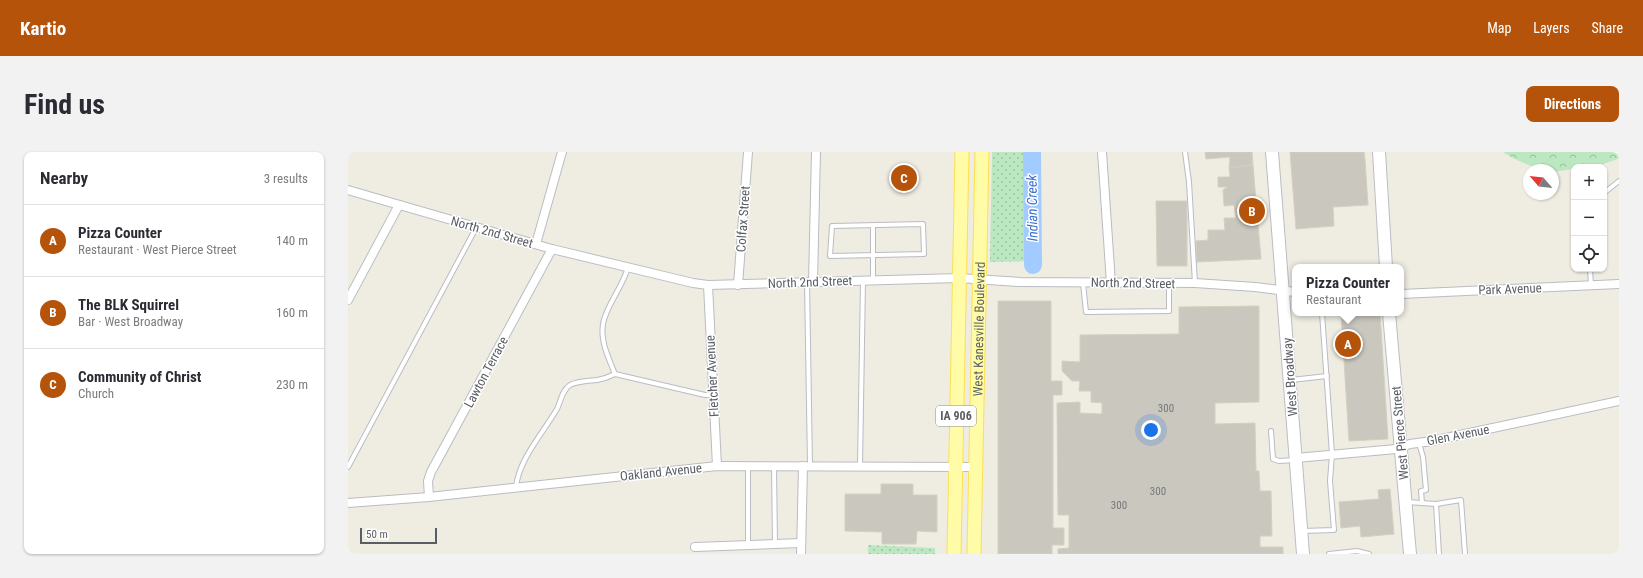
<!DOCTYPE html>
<meta charset="utf-8">
<style>
body{margin:0;font-family:"Roboto Condensed",sans-serif;background:#f2f2f3;color:#2b2b33}
.controls{position:absolute;right:12px;top:12px;display:grid;overflow:hidden;border-radius:8px;box-shadow:0 1px 3px #0004}
.controls button{width:36px;height:36px;display:grid;place-items:center;padding:0;border:0;border-bottom:1px solid #e1e1e2;background:#fff;color:#2b2b33;font:20px sans-serif}
.compass{position:absolute;left:1175px;top:12px;width:36px;height:36px;border-radius:50%;background:#fff;box-shadow:0 1px 3px #0004;rotate:298deg}
.scale{position:absolute;left:12px;bottom:10px;width:77px;box-sizing:border-box;padding-left:4px;border:2px solid #5a5e64;border-top:0;font-size:11px;line-height:14px;white-space:nowrap;color:#5a5e64;-webkit-text-stroke:3px #fff;paint-order:stroke}
.you{position:absolute;left:803px;top:278px;width:14px;height:14px;margin:-10px;border:3px solid #fff;border-radius:50%;background:#1a73e8;box-shadow:0 0 0 6px #1a73e833}
.badge{display:grid;place-items:center;width:26px;height:26px;border-radius:50%;background:#b45309;color:#fff;font-size:13px;font-weight:700}
.pin{position:absolute;translate:-50% -50%;border:2px solid #fff;box-shadow:0 1px 4px #0006}
.popup{position:absolute;left:944px;top:112px;width:112px;height:52px;box-sizing:border-box;display:grid;place-content:center;border-radius:8px;background:#fff;filter:drop-shadow(0 1px 3px #0005);font-size:13px;white-space:nowrap;color:#7c7c81}
.popup b{font-size:15px;color:#2b2b33}
.popup::after{content:'';position:absolute;left:50%;top:100%;margin-left:-8px;border:8px solid transparent;border-top-color:#fff}
.list{margin:0;padding:0;list-style:none}
h2{display:flex;justify-content:space-between;align-items:center;height:52px;margin:0;padding:0 16px;font-size:17px}
h2 small{font-size:13px;font-weight:400;color:#7c7c81}
.list li{display:grid;grid-template-columns:26px 1fr auto;gap:12px;align-items:center;box-sizing:border-box;height:72px;padding:0 16px;border-top:1px solid #e1e1e2}
.list b{display:block;font-size:15px;white-space:nowrap}
.list p{margin:0;font-size:13px;white-space:nowrap;color:#7c7c81}
.list em{font-size:13px;font-style:normal;color:#7c7c81}
.icon{flex:none;width:22px;height:22px;fill:none;stroke:currentColor;stroke-width:2;stroke-linecap:round;stroke-linejoin:round}
.map{position:relative;flex:none;width:1271px;height:402px;overflow:hidden;border-radius:8px}
header{display:flex;align-items:center;gap:24px;box-sizing:border-box;height:56px;padding:0 20px;background:#b45309;color:#fff}
header strong{font-size:19px}
nav{display:flex;gap:22px;margin-inline-start:auto;font-size:14px}
.intro{display:flex;align-items:center;justify-content:space-between;box-sizing:border-box;height:96px;padding:0 24px}
h1{margin:0;font-size:28px}
.button{padding:10px 18px;border-radius:8px;background:#b45309;color:#fff;font-size:14px;font-weight:700}
main{display:flex;gap:24px;padding:0 24px}
aside{flex:1;background:#fff;border-radius:8px;box-shadow:0 1px 3px #0004}
.map>svg:first-child{display:block}
</style>
<header>
<strong>Kartio</strong>
<nav><a>Map</a><a>Layers</a><a>Share</a></nav>
</header>
<div class="intro"><h1>Find us</h1><a class="button">Directions</a></div>
<main>
<aside>
<h2>Nearby<small>3 results</small></h2>
<ul class="list">
<li><span class="badge">A</span><div><b>Pizza Counter</b><p>Restaurant · West Pierce Street</p></div><em>140 m</em></li>
<li><span class="badge">B</span><div><b>The BLK Squirrel</b><p>Bar · West Broadway</p></div><em>160 m</em></li>
<li><span class="badge">C</span><div><b>Community of Christ</b><p>Church</p></div><em>230 m</em></li>
</ul>
</aside>
<div class="map">
<svg width="1271" height="402" viewBox="0 0 1271 402">
<defs>
<pattern id="forest-crowns" width="20" height="18" patternUnits="userSpaceOnUse"><rect width="20" height="18" fill="#bce8c1"/><path d="M2 6a3 3 0 1 1 6 0M12 15a3 3 0 1 1 6 0" fill="none" stroke="#9cbfa0"/></pattern>
<pattern id="park-dots" width="8" height="8" patternUnits="userSpaceOnUse"><rect width="8" height="8" fill="#bce8c1"/><path d="M2 2h.1M6 6h.1" fill="none" stroke="#9cbfa0" stroke-width="1.8" stroke-linecap="round"/></pattern>
</defs>
<rect width="100%" height="100%" fill="#efede2"/>
<path fill="url(#forest-crowns)" d="M1155,0h116v6c-14,7 -29,9 -45,9v2l-21,3v-2c-16,0 -37,-9 -50,-18z"/>
<g fill="url(#park-dots)">
<polygon points="644,0 687,0 691,109 642,110"/>
<polygon points="520,393 587,396 587,402 520,402"/>
</g>
<g fill="none" stroke-linecap="round" stroke-linejoin="round">
<polyline stroke="#a2cbff" stroke-width="18" points="684,0 685,113"/>
</g>
<g fill="#cac7bf" stroke="#d4d0c0">
<polygon points="857,0 904,0 905,13 881,16 882,5 858,7"/>
<polygon points="942,0 1016,0 1017,7 1020,53 985,55 986,74 948,77"/>
<polygon points="905,13 913,107 849,110 848,89 860,88 860,78 877,78 876,66 888,66 886,53 876,54 875,38 879,35 870,35 870,25 882,25 881,16"/>
<polygon points="808,49 839,49 839,114 809,114"/>
<polygon points="650,149 703,149 703,229 714,229 714,243 705,243 705,376 716,376 716,393 704,393 704,402 650,402"/>
<polygon points="911,154 911,250 867,251 867,272 907,271 908,319 911,319 912,339 923,339 924,384 912,384 912,395 935,395 935,402 710,402 710,397 721,396 721,363 710,363 709,251 732,250 732,261 754,262 754,251 743,250 743,239 731,239 732,229 724,229 714,219 714,209 732,210 732,183 831,182 831,155"/>
<polygon points="993,161 1032,161 1040,287 1001,289"/>
<polygon points="533,332 565,332 565,343 589,343 589,380 569,379 568,392 534,392 534,380 497,379 497,342 533,342"/>
<polygon points="1042,337 1046,382 1013,385 1012,374 993,376 991,350 1031,347 1030,338"/>
</g>
<g fill="none" stroke-linecap="round" stroke-linejoin="round">
<g stroke="#babcc2" stroke-width="6">
<g id="lane">
<polyline points="837,0 841,30 847,131"/>
<polyline points="1256,41 1271,29"/>
<polygon points="575,72 576,102 482,104 484,74"/>
<polyline points="1242,117 1243,133"/>
<polyline points="525,128 525,74"/>
<polyline points="459,130 462,314"/>
<polyline points="735,131 738,160 821,159 821,131"/>
<path d="M267,222c-6,-15 -15,-33 -12,-50 3,-19 20,-37 25,-57"/>
<polyline points="943,228 979,224"/>
<polyline points="923,279 925,307 931,309 946,308"/>
<polyline points="1071,291 1075,305 1078,338 1073,339 1074,351"/>
<polyline points="400,314 400,393"/>
<polyline points="426,314 427,392"/>
<polyline points="512,314 515,129"/>
<polyline points="0,315 128,76"/>
<path d="M168,335c3,-28 27,-54 41,-78 4,-8 5,-19 13,-24 8,-4 18,-4 27,-5 6,-1 12,-3 18,-6l90,21h8"/>
<polyline points="1059,350 1088,352 1113,348 1117,402"/>
<polyline points="1088,352 1091,402"/>
<polyline points="954,379 986,378 982,329 984,302 974,161"/>
<polyline points="981,402 1009,399 1021,402"/>
</g>
</g>
<g stroke="#babcc2" stroke-width="10">
<g id="street">
<polyline points="754,0 763,131"/>
<polyline points="0,38 204,97 345,131 360,133 611,126 672,130 847,131 907,135 947,140"/>
<polyline points="188,92 214,0"/>
<polyline points="465,130 468,0"/>
<polyline points="360,133 369,314"/>
<polyline points="390,133 400,0"/>
<polyline points="1053,142 1271,132"/>
<polyline points="0,148 51,53"/>
<polyline points="948,306 1048,297 1062,292 1084,289 1271,249"/>
<polyline points="81,345 80,329 83,320 204,97"/>
<polyline points="0,351 81,345 369,314 628,315"/>
<polyline points="347,395 453,391"/>
<polyline points="453,402 455,314"/>
</g>
</g>
<g stroke="#bbbdc5" stroke-width="14">
<g id="secondary">
<polyline points="924,0 955,402"/>
<polyline points="1031,0 1038,115"/>
<polyline points="1041,161 1062,402"/>
</g>
</g>
<g stroke="#fde04d" stroke-width="15">
<g id="primary">
<polyline points="606,402 614,0"/>
<path id="s1" d="M626,402l8,-402"/>
</g>
</g>
<use href="#lane" stroke="#fff" stroke-width="4"/>
<use href="#street" stroke="#fff" stroke-width="8"/>
<use href="#secondary" stroke="#fff" stroke-width="12"/>
<use href="#primary" stroke="#fffba7" stroke-width="13"/>
</g>
<g text-anchor="middle" dominant-baseline="central" stroke-width="3" stroke-linejoin="round" paint-order="stroke">
<g font-size="11" fill="#76787b">
<text x="818" y="256">300</text>
<text x="810" y="339">300</text>
<text x="771" y="353">300</text>
</g>
<rect fill="#fff" stroke="#8c8e92" stroke-width="1" x="588" y="254" width="40" height="20" rx="3"/>
<g font-size="12" font-weight="bold" fill="#5a5e64">
<text x="608" y="264">IA 906</text>
</g>
<g font-size="13" fill="#5a5e64" stroke="#fff">
<text transform="translate(395 67) rotate(-86)">Colfax Street</text>
<text transform="translate(144 80) rotate(16)">North 2nd Street</text>
<text transform="translate(462 130) rotate(-2)">North 2nd Street</text>
<text transform="translate(785 131) rotate(1)">North 2nd Street</text>
<text transform="translate(1162 137) rotate(-2)">Park Avenue</text>
<text stroke="none"><textPath href="#s1" startOffset="225">West Kanesville Boulevard</textPath></text>
<text transform="translate(138 220) rotate(-62)">Lawton Terrace</text>
<text transform="translate(364 224) rotate(-93)">Fletcher Avenue</text>
<text transform="translate(942 225) rotate(-94)">West Broadway</text>
<text transform="translate(1052 281) rotate(-95)">West Pierce Street</text>
<text transform="translate(1110 283) rotate(-11)">Glen Avenue</text>
<text transform="translate(313 320) rotate(-6)">Oakland Avenue</text>
</g>
<g font-size="14" font-style="italic" fill="#3a70cc" stroke="#fff">
<text transform="translate(684 56) rotate(-91)">Indian Creek</text>
</g>
</g>
</svg>
<div class="controls">
<button>+</button>
<button>−</button>
<button><svg class="icon" aria-label="locate" viewBox="0 0 24 24"><circle cx="12" cy="12" r="6"/><path d="M12 2v4M12 18v4M2 12h4M18 12h4"/></svg></button>
</div>
<svg class="compass" viewBox="-18 -18 36 36"><path d="M0-13l5 13h-10z" fill="#e53935"/><path d="M0 13l5-13h-10z" fill="#7c7c81"/></svg>
<div class="scale">50 m</div>
<div class="you"></div>
<div class="pin badge" style="left:1000px;top:192px">A</div>
<div class="popup"><b>Pizza Counter</b>Restaurant</div>
<div class="pin badge" style="left:904px;top:59px">B</div>
<div class="pin badge" style="left:556px;top:26px">C</div>
</div>
</main>
